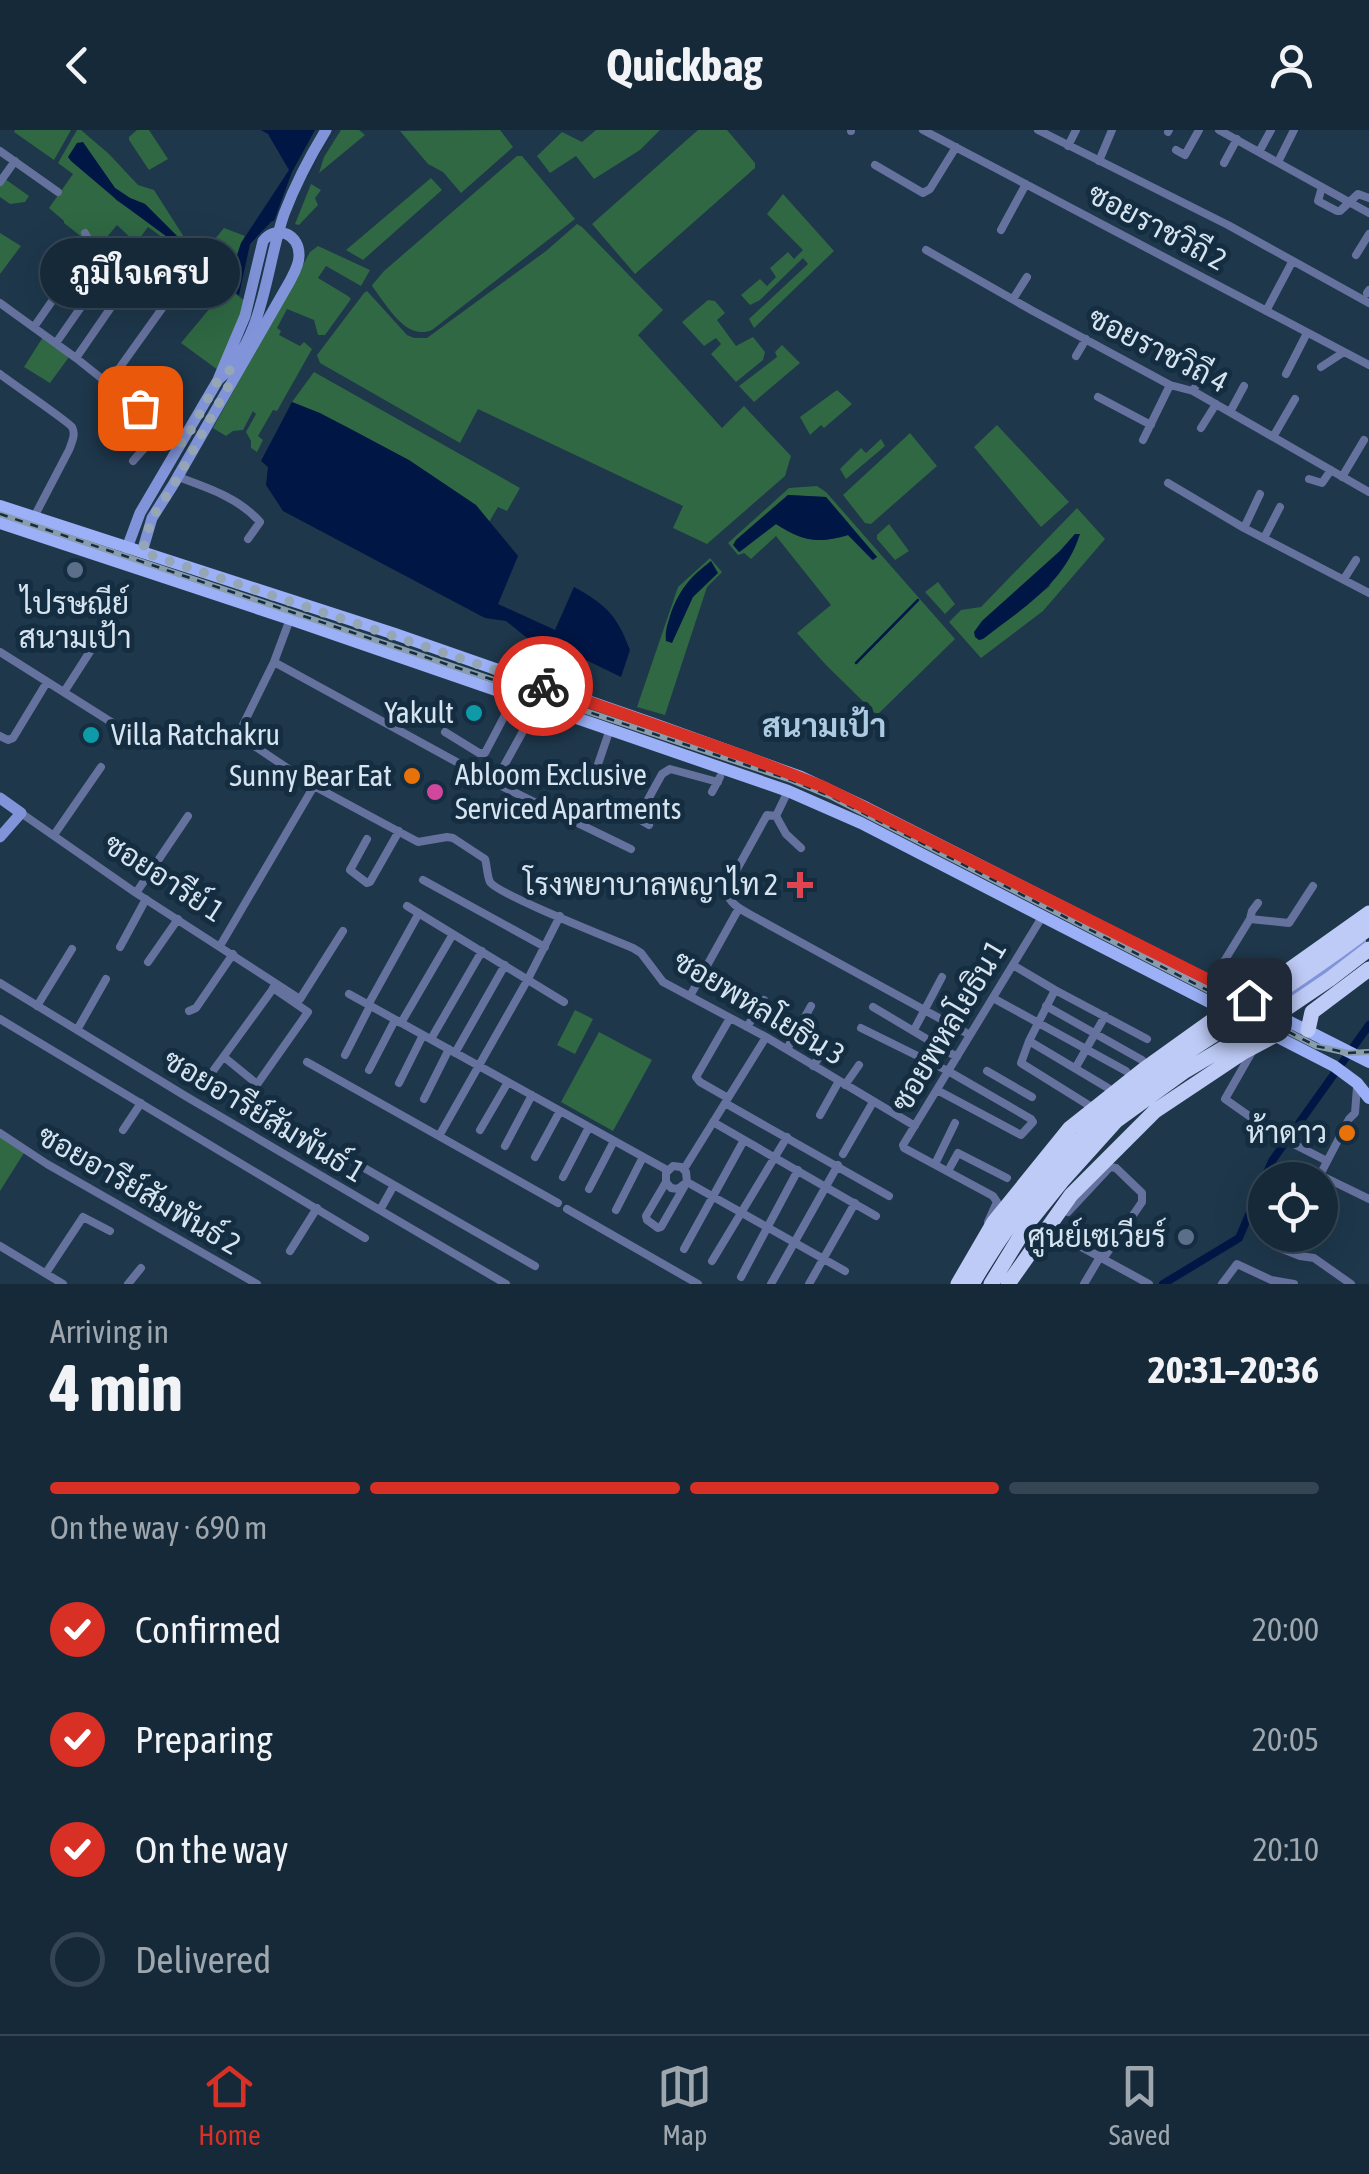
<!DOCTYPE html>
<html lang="en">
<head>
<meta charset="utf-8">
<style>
  :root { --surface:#162938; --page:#233543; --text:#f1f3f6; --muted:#9ea6ae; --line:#354553; --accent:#d93025 }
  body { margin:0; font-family:"Asap Condensed",Sarabun,sans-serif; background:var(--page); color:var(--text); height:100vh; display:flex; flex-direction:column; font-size:38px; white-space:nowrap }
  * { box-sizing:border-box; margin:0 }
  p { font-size:32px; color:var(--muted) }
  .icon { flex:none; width:55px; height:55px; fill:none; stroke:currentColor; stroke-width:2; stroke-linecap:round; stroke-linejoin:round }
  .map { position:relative; height:1154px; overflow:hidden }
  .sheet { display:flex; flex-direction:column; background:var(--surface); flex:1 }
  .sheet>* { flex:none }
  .buttons { position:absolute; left:1248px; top:1032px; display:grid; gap:20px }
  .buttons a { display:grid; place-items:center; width:90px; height:90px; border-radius:50%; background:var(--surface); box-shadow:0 10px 40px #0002,0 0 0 2px var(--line); font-size:50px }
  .pin { position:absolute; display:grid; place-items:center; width:85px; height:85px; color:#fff; margin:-42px; border-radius:20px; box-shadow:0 5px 15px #0006 }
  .courier { position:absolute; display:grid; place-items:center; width:100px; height:100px; margin:-50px; border:8px solid #d93025; border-radius:50%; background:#fff; color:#222; box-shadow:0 2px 12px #0007 }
  .bubble { position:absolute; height:70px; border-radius:35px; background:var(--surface); box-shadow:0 10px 40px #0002,0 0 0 2px var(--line); font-size:32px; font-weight:700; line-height:70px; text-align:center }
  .summary em { font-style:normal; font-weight:700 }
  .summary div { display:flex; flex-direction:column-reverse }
  .summary { display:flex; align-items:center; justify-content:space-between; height:170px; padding:0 50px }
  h1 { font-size:65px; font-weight:700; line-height:75px }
  .bar { display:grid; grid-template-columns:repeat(4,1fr); gap:15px 10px; align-content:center; height:120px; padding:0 50px }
  .bar i { height:12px; border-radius:8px; background:var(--line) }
  .bar .active { background:var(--accent) }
  .bar p { grid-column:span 4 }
  ol { padding:0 50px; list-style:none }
  li { display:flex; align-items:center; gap:30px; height:110px }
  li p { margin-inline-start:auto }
  li .icon { padding:10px; border-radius:50%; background:var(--accent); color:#fff; stroke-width:4 }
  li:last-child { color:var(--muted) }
  li i { width:55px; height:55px; border:5px solid var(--line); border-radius:50% }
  header { display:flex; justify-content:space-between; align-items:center; height:130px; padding:0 50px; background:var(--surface); font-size:45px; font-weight:700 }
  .menu { display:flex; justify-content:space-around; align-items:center; height:140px; border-top:2px solid var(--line); background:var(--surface); font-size:28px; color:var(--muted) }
  .menu a { display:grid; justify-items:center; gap:5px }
  .menu .active { color:var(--accent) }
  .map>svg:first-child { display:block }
  .green { fill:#2f6843; fill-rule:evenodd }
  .water { fill:#001645 }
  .pier { fill:#1e374b }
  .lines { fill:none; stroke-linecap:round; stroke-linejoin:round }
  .stream { stroke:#001645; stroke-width:2.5 }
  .canal { stroke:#001645; stroke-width:8 }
  .street { stroke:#66729e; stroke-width:8 }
  .secondary { stroke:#8194d9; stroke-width:11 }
  .primary { stroke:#9cb0f7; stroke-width:12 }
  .highway { stroke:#becbf6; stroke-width:15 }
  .rail-casing { stroke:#8a9dac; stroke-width:6 }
  .rail { stroke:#142d40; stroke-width:2.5; stroke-dasharray:8; stroke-linecap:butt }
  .done { stroke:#95a7b6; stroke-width:10; stroke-dasharray:0 18 }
  .route { stroke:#d93025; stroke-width:12 }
  .service-dot { fill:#5c6f8a; stroke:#142d40; stroke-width:4 }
  .culture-dot { fill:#0f9aa8; stroke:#142d40; stroke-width:4 }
  .food-dot { fill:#e8710a; stroke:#142d40; stroke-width:4 }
  .hotel-dot { fill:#d1479c; stroke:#142d40; stroke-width:4 }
  .health-dot { fill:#e0444e; stroke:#142d40; stroke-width:4 }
  .labels { text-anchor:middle; stroke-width:10; stroke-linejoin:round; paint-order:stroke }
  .street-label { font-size:30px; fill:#d5e4f0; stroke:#142d40 }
  .poi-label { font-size:30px; fill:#d5e4f0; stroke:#142d40; text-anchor:end }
  .neighbourhood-label { font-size:32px; font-weight:bold; fill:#adcae3; stroke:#142d40 }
</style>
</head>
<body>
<header><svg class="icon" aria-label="back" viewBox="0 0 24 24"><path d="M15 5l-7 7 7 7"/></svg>Quickbag<svg class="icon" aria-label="person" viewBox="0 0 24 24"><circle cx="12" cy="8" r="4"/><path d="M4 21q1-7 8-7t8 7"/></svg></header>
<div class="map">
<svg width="1369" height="1154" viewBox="0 0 1369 1154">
  <rect width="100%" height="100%" fill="#1e374b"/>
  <path class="green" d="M 15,0 L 71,0 L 54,30 L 14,2 Z
    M 77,0 L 81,0 L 109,24 L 138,55 L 154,60 L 191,118 L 205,121 L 224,98 L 245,106 L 241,114 L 228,158 L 245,171 L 242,184 L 218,240 L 181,213 L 220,166 L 207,156 L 214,143 L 195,131 L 188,142 L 171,130 L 177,118 L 148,97 L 136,113 L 117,95 L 97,119 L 64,93 L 64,91 L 49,78 L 73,44 L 58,33 ZM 83,13 L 115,58 L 130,68 L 145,74 L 182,111 L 186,119 L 197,126 L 183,120 L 149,92 L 116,70 Z
    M 137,0 L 149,0 L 168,29 L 149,40 L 129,10 L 129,7 Z
    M 341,0 L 359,0 L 365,5 L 319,43 L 324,27 Z
    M 500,0 L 513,17 L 461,63 L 443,42 L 428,34 L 400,1 Z
    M 596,0 L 660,0 L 640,20 L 594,49 L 576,26 L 550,43 L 537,26 L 562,2 L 582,12 Z
    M 698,0 L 727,0 L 755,33 L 755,38 L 635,144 L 592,94 Z
    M 517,26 L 522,26 L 575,89 L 432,200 C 405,211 387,175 372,156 L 373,154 L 384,141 Z
    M 431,48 L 442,60 L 363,130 L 346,120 Z
    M 5,49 L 29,66 L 25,72 L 10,74 L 0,67 L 0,55 Z
    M 311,54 L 321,60 L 315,68 L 318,75 L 299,95 L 295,94 Z
    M 783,64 L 834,121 L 754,198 L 749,189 L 808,134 L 803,128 L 760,170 L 750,175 L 741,165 L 760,149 L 767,156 L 776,147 L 770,138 L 788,122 L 794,129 L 803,120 L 767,84 Z
    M 577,94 L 582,97 L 663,180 L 638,205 L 722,298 L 744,276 L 791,326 L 785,346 L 707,414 L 673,398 L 683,376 L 478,279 L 460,313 L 320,233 L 317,225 L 364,163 L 367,161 L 407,205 L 414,208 L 427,208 L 546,121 Z
    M 0,103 L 21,116 L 0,144 Z
    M 318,116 L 370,140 L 361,156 L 326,136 L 318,148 L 348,166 L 351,169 L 325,205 L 318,205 L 314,190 L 287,179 L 277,198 L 281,201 L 279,205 L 300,216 L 304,212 L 312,219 L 277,281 L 273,280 L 258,306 L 263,310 L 257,322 L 251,318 L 251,311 L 246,302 L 256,284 L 253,281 L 243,300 L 233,301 L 226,306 L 213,298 L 310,122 Z
    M 84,128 L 108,145 L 101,157 L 117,167 L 112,174 L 73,146 Z
    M 708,170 L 715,171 L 725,183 L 717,190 L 736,216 L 753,207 L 765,222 L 763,230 L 736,252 L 711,224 L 721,214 L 716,208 L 704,216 L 682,192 Z
    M 43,207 L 69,227 L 50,253 L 24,237 Z
    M 782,215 L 800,233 L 754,272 L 739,256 L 777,227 L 775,222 Z
    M 314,242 L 520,358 L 507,381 L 498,377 L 489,392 C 473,372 454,361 433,347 C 389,318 341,292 292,272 Z
    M 837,260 L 852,274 L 824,298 L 821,295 L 810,305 L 800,287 Z
    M 997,295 L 1069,372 L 1041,397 L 974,317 Z
    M 910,303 L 937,336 L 871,394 L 865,393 L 843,365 Z
    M 881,309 L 885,316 L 846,349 L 840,339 L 861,318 L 866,323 Z
    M 817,356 L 826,362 L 955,509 L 877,585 L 827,536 L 797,503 L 831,475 L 776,406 L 751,429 L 744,423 L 738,425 L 728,413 L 789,358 ZM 788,365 L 826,367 L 877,427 L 872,430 L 848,405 C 818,414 802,411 776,394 L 740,422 L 736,410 Z
    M 1077,378 L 1105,409 L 1043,481 L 981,528 L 949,492 L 961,480 L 981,477 ZM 1075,404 L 1049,457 L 979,510 L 982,491 L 1060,421 Z
    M 889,394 L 909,421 L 895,430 L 877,409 L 877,405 Z
    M 710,428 L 722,442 L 707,457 L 665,585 L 637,577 L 678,457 Z
    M 938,452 L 955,474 L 945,484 L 925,462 Z
    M 575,880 L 593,889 L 575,924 L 557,915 Z
    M 599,902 L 652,930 L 613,1001 L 561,972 Z
    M 0,1007 L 24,1023 L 0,1061 Z"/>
  <path class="water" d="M 261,0 L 335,0 L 317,27 L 290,92 L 272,91 L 250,114 L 239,165 L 228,158 L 228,152 L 241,113 L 289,40 L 268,4 Z
    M 83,12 L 115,58 L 130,68 L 145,74 L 182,111 L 186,119 L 197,126 L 197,129 L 117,70 L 71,31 L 68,27 L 77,13 Z
    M 292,272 L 320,283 L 409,330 L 476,375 L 518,426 L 498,474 L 555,500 L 574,457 C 607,475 617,486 630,520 L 621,547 L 557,516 L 543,521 L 506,491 L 485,488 L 283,381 L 266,355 L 268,337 L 261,331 Z
    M 788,365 L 826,367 L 877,427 L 873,430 L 848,405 C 817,414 802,411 776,394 L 739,422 L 733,415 L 736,410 Z
    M 1075,404 L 1080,404 C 1064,454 1023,478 983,509 L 979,510 L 975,507 L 974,502 L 982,491 L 1060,421 Z
    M 711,431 L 718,443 L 693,467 L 672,513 L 666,511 C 665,502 667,496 670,486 C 679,460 689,448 711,431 Z"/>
  <path class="pier" d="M 315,0 L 335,0 L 317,27 L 289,97 L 279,95 L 271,99 L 292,42 Z"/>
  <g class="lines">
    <path class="stream" d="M 856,533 L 918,470"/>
    <path class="canal" d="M 1163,1154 L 1239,1108 L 1272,1031 L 1369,895"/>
    <path class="street" d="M 923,0 L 1369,235
      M 1038,0 L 1228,95 L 1369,173
      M 1219,0 L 1369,83
      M 851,1 L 851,0
      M 1168,2 L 1169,0
      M 1068,16 L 1076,0
      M 1176,20 L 1185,25 L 1199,0
      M 0,21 L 58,62
      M 1259,22 L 1271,0
      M 1099,31 L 1112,0
      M 1278,32 L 1294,0
      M 1224,33 L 1237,9
      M 875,35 L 923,63 L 930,59 L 956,17
      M 0,52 L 15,31
      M 1322,57 L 1318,71 L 1337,81 L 1340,81 L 1358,64 L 1369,68
      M 1001,100 L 1026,54
      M 926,120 L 1033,181 L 1170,255 L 1193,261 L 1369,362
      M 1356,125 L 1369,104
      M 1367,163 L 1369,160
      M 1013,169 L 1027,147
      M 0,173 L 76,228 L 182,313
      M 1266,181 L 1292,132
      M 34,197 L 86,122 L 89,111 L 85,103
      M 56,213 L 88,167
      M 1076,226 L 1086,209
      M 76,228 L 134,144 L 112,127
      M 1321,237 L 1344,222
      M 0,244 C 10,252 69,292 72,297 C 76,304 72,312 69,320 L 34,387
      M 1286,244 L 1307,203
      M 108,254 L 186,145
      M 1193,261 L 1206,238
      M 1098,267 L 1151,295
      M 1230,282 L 1244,256
      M 120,297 L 145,317
      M 1201,298 L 1216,274
      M 1273,307 L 1295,269
      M 1143,310 L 1170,255
      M 133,331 L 162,298
      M 178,347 C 208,358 239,368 260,392 L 248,409
      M 1342,347 L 1364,310
      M 1309,349 L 1322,353 L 1331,340
      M 1168,353 L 1244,398 L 1369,463
      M 1244,398 L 1260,364
      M 1264,408 L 1280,377
      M 1344,449 L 1356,430
      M 290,489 L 274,532 L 238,605 L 314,656 L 418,712 L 447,707 L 453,708 L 485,729 C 487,735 487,746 490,752 C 497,764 612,809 633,818 L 641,823 L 663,852 L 766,907 L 915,996
      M 0,522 L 119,597
      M 274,532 L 495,653 L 631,719
      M 64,562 L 91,520
      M 445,602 L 479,623 L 485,623 L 515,566
      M 0,606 L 8,610 L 13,608 L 47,552
      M 500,643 L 538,574
      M 593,649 L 610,599
      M 788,661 L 776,686 L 786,704 L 801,718
      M 712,662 L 720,647
      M 21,683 L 136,763 L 300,869 L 343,801
      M 776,686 L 767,685 L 726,759 C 728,776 747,782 760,790 L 970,905
      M 649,695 L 639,689 L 640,684 L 662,644 L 670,639 L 718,652
      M 54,705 L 101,637
      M 367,709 L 350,740 L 367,753 L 370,752 L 399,701
      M 423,750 L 545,817
      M 136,763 L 188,686
      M 407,776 L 564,872
      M 1250,789 L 1252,781 L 1258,773
      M 220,816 L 314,656
      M 120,817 L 146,769
      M 148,832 L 178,789
      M 1013,835 L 1055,860 L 1147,909
      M 1212,851 L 1250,789 L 1289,793 L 1313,756
      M 0,853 L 187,967 L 506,1154
      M 1055,860 L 1029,911 L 1021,933 L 1090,976
      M 349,864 L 667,1040
      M 690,866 L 739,778
      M 993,868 L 1126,941
      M 368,875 L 419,783
      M 37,876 L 72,819
      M 1046,876 L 1142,930
      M 873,877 L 957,927
      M 189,881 L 196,878 L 233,824
      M 0,889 L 365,1108
      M 401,893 L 453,804
      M 747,897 L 764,870
      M 861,898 L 948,941 L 1031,989 L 1033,992 L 1021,1005 L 937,960
      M 77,900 L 106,849
      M 914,900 L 942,847
      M 431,909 L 482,821
      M 1029,911 L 1108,958
      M 787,919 L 811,876
      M 1253,920 L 1225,969 L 1276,1005 L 1327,1031
      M 455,923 L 505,835
      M 345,925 L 370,876
      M 224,927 L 257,954
      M 307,932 L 558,1073
      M 813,936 L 827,916
      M 1076,937 L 1105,886
      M 369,940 L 395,890
      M 213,941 L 275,856
      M 987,941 L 1032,967
      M 399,953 L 423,905
      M 845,955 L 859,935
      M 1357,957 L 1355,983 L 1349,989 L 1320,1045 L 1369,1069
      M 251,963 L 308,882 L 273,858
      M 728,968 L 700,952 L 696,947 L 730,888
      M 424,969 L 449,919
      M 725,973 L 889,1066
      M 820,985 L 839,951
      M 713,992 L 876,1086
      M 123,1000 L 141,973
      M 480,1000 L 508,952
      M 0,1003 L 47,1034 L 257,1154
      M 439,1006 L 528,849 L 560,786
      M 312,1008 L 535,1136
      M 505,1016 L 532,965
      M 843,1024 L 873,972
      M 535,1027 L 560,981
      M 935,1034 L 955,993
      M 684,1039 L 766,907
      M 948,1041 L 958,1023 L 1007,1048
      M 563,1047 L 589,997
      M 666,1052 L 646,1086 L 647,1090 L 658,1098 L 661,1097 L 684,1057
      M 687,1052 L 678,1059 L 671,1058 L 666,1052 L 666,1043 L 673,1036 L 681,1037 L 686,1042 L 687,1052 L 845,1141
      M 589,1059 L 614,1011
      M 567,1079 L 698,1154
      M 380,1080 L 394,1055
      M 616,1080 L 643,1027
      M 1068,1082 L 1110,1037 L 1116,1038 L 1142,1063 L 1142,1072 L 1103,1129
      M 988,1092 L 997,1072 L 993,1066 L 904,1018 L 903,1015 L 1042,787
      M 1052,1101 L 1149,1154
      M 0,1116 L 63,1154
      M 1275,1116 L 1300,1126 L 1314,1128 L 1351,1154
      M 684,1119 L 744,1010
      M 290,1121 L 317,1078
      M 1096,1125 L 1105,1111
      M 712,1131 L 787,1007
      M 46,1143 L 83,1087 L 110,1101
      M 741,1147 L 798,1040
      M 128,1154 L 141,1138
      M 771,1154 L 838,1035
      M 809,1154 L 855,1073
      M 1084,1154 L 1100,1127
      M 1222,1154 L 1237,1134 L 1271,1150 L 1294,1154"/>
    <path class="secondary" d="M 127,418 L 140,383 L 218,250 C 265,209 265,139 284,84 C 295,55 310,26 326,0
      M 142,422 L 152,388 L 173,355 L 290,151 C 294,143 299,135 299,126 C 300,104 276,94 263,111 L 245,186 L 218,250
      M 0,668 L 21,683 L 0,707
      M 1267,880 L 1361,813"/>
    <path class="primary" d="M 0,376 L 395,504 L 651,593 L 801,647 L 867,678 L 1369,932
      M 0,393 L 290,489 L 788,661 L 861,693 L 1334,936 L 1357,953 L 1369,968"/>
    <path class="highway" d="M 1231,861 L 1248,862 L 1268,855 L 1369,783
      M 1308,900 L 1312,882 L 1369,839
      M 958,1154 L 994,1092 L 1070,998 L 1143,940 L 1213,890
      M 972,1154 C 1010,1089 1055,1030 1110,980 C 1145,949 1185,924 1223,899 C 1273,866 1322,834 1369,798
      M 991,1154 L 1029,1092 L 1062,1051 L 1116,991 L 1185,941 L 1259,897 L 1330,849 L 1369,819
      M 1008,1154 L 1071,1065 L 1155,981 L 1242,923 L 1274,906"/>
    <defs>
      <path id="rail" d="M 0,384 L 791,650 L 832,667 L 1316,916 L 1348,923 L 1369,922"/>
    </defs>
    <use href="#rail" class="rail-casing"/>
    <use href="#rail" class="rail"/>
  </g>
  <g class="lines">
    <path class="done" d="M 140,278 L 183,314 L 218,250 L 230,240 L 228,257 L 173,356 L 152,388 L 142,422 L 543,556"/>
    <path class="route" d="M 543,556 L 752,629 L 824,657 L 1249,870"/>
  </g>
  <g class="service-dot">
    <circle cx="75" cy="440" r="10"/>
    <circle cx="1186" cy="1107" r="10"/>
  </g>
  <g class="culture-dot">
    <circle cx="474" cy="583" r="10"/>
    <circle cx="91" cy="605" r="10"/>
  </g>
  <g class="food-dot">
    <circle cx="412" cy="646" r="10"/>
    <circle cx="1347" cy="1003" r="10"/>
  </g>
  <circle class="hotel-dot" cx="435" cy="662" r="10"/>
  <path class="health-dot" d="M795 740h10v10h10v10h-10v10h-10v-10h-10v-10h10z"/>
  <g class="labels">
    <g class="street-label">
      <text transform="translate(1157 97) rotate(28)" y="10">ซอยราชวิถี 2</text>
      <text transform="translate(1158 220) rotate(27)" y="10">ซอยราชวิถี 4</text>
      <text transform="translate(164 748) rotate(33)" y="10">ซอยอารีย์ 1</text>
      <text transform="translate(759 878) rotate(31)" y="10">ซอยพหลโยธิน 3</text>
      <text transform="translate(949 896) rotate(-59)" y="10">ซอยพหลโยธิน 1</text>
      <text transform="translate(264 986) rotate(31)" y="10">ซอยอารีย์สัมพันธ์ 1</text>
      <text transform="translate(139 1060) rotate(30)" y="10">ซอยอารีย์สัมพันธ์ 2</text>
    </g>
    <g class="poi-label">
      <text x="75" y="484" text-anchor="middle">ไปรษณีย์<tspan x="75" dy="34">สนามเป้า</tspan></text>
      <text x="454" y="593">Yakult</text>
      <text x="111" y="615" text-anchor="start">Villa Ratchakru</text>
      <text x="455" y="655" text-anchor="start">Abloom Exclusive<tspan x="455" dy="34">Serviced Apartments</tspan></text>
      <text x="392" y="656">Sunny Bear Eat</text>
      <text x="778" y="765">โรงพยาบาลพญาไท 2</text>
      <text x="1327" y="1013">ห้าดาว</text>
      <text x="1166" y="1117">ศูนย์เซเวียร์</text>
    </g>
    <g class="neighbourhood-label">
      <text x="824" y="607">สนามเป้า</text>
    </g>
  </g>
</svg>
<div class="buttons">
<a><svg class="icon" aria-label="locate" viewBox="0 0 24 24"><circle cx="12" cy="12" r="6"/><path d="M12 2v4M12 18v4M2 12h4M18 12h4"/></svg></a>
</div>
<div class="pin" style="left:140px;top:278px;background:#ea580c"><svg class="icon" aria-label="bag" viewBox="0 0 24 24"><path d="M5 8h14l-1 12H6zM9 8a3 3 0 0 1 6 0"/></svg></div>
<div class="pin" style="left:1249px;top:870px;background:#1f2937"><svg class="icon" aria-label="home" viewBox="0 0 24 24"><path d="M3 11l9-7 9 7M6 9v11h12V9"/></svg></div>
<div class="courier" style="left:543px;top:556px"><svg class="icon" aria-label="bike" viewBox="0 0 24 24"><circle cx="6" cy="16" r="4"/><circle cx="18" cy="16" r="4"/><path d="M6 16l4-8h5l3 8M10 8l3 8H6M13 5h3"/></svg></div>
<div class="bubble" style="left:40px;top:108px;width:200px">ภูมิใจเครป</div>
</div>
<section class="sheet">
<div class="summary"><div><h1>4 min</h1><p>Arriving in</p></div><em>20:31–20:36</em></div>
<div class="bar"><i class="active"></i><i class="active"></i><i class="active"></i><i></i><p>On the way · 690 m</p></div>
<ol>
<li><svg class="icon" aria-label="check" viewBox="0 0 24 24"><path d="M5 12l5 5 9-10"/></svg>Confirmed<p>20:00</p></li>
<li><svg class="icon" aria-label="check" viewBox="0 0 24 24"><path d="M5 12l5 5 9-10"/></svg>Preparing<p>20:05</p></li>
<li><svg class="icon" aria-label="check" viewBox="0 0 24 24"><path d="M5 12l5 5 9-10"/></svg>On the way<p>20:10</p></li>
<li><i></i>Delivered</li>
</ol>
</section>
<nav class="menu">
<a class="active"><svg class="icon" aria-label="home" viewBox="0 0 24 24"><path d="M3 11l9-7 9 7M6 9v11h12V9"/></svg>Home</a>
<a><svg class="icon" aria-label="map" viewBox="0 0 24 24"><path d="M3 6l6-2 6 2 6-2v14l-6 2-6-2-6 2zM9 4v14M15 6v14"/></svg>Map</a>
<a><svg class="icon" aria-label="saved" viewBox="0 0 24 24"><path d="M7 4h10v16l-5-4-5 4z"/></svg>Saved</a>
</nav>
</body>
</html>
